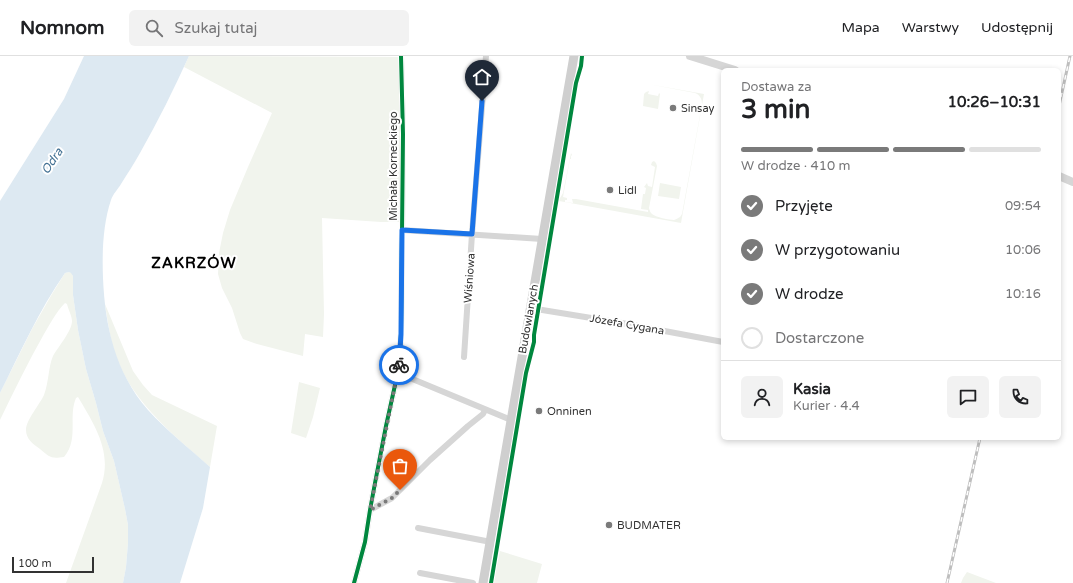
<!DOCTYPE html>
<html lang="pl">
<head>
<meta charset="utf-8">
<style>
  :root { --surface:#fff; --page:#f2f2f2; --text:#202124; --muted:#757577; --line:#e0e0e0; --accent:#7a7a7a }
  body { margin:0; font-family:"Varela Round",sans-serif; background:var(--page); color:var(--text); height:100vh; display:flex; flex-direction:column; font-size:15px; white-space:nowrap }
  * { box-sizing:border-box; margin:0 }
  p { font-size:13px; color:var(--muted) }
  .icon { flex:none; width:22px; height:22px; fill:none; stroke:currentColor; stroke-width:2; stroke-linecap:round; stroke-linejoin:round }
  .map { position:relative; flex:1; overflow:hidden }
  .drawer { position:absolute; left:721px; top:12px; width:340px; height:372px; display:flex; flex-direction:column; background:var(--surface); border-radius:6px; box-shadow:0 2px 6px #0003 }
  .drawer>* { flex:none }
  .scale { position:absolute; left:12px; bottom:10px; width:82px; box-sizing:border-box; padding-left:4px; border:2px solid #323232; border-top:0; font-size:11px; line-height:14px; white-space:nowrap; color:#323232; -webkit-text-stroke:3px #fff; paint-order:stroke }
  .pin { position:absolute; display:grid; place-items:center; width:34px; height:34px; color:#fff; margin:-41px -17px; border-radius:50% 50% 50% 0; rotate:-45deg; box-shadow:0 0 4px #0007 }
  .pin .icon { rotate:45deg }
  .courier { position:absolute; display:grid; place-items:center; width:40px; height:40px; margin:-20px; border:3px solid #1a73e8; border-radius:50%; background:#fff; color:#222; box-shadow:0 1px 5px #0007 }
  .headline em { font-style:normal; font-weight:800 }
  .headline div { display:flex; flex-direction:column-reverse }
  .headline { display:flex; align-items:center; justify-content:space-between; height:68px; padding:0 20px }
  h1 { font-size:26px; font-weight:800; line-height:30px }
  .bar { display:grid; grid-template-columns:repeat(4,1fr); gap:6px 4px; align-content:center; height:48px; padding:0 20px }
  .bar i { height:5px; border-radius:3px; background:var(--line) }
  .bar .on { background:var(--accent) }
  .bar p { grid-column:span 4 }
  .line { display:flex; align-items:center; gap:10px; padding:0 20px; border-top:1px solid var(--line) }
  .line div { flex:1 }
  .round { display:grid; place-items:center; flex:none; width:42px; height:42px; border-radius:6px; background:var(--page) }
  ol { padding:0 20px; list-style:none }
  li { display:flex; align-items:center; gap:12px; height:44px }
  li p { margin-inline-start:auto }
  li .icon { padding:4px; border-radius:50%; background:var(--accent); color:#fff; stroke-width:4 }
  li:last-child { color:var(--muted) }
  li i { width:22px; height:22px; border:2px solid var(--line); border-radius:50% }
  header { display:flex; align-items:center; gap:24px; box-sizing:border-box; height:56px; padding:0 20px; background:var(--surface); border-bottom:1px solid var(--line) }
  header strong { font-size:19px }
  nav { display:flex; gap:22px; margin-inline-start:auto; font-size:14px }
  .search { width:280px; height:36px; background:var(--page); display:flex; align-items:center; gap:10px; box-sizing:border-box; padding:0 14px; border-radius:6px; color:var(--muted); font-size:15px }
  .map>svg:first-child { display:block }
  .green { fill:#f1f4ed }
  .water { fill:#dde9f2 }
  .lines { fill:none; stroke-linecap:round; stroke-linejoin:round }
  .minor { stroke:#d6d6d6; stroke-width:6 }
  .tertiary { stroke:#d6d6d6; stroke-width:8 }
  .secondary { stroke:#cfcfcf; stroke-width:9 }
  .rail-casing { stroke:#bebebe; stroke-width:3 }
  .rail { stroke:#fff; stroke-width:1.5; stroke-dasharray:4.5; stroke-linecap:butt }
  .cycleway-casing { stroke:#fff; stroke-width:6 }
  .cycleway { stroke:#00873e; stroke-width:4 }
  .done { stroke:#7a7a7a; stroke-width:4; stroke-dasharray:0 7.2 }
  .route { stroke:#1a73e8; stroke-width:5 }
  .poi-dot { fill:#7a7a7a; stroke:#fff; stroke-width:1.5 }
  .labels { text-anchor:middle; stroke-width:4; stroke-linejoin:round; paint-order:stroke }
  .poi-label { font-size:11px; fill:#323232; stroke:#fff; text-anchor:start }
  .street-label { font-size:11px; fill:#323232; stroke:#fff }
  .water-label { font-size:12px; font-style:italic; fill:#427093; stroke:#fff }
  .district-label { font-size:15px; font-weight:bold; letter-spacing:1px; fill:#000; stroke:#fff }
</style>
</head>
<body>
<header>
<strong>Nomnom</strong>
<div class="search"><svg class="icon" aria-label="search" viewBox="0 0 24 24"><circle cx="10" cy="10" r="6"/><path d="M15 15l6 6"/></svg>Szukaj tutaj</div>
<nav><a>Mapa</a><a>Warstwy</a><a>Udostępnij</a></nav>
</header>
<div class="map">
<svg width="1073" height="527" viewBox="0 0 1073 527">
  <rect width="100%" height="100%" fill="#fff"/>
  <path class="green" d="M 189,0 L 401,1 L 402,166 L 381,166 L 322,162 L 324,258 L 323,281 L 305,278 L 303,300 L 257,288 L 243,283 L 240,277 L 232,252 L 222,232 L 218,218 L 219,197 L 223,177 L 230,154 L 248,111 L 272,57 L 184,11 Z
    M 648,28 L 704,38 L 681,167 L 559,145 L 560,142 L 563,137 L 571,97 L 572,99 L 571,100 L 571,103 L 570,103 L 563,141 L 567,142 L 567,144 L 565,144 L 565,146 L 573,147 L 572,143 L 576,143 L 648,156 L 648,154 L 641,153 L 643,138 L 645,138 L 646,132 L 644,131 L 647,127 L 648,130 L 652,131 L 655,111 L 651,109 L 652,106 L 654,105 L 656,107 L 657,110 L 649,152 C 650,155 650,156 652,158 C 655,161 670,164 674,164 C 677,163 678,162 680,161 L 682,158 L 702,48 C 702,43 700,39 695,37 Z
    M 649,35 L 648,38 L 658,40 L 659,37 L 660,38 L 658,53 L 643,50 L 644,38 L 646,36 Z
    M 660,127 L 681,131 L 679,143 L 658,140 Z
    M 69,216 L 72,217 L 73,220 L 73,239 L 78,274 L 86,313 L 96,347 L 103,375 L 114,405 L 125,453 L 128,469 L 128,487 L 126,511 L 123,527 L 66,527 L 102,427 C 112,395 94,368 78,341 L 76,342 C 68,361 79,384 64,401 C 50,403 50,401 40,393 C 33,388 26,383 26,374 C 26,364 40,348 44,339 C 49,326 48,312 53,300 C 58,291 72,275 72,265 C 72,260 68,253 67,248 L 65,247 C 56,256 50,268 44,278 C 28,306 14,335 0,364 L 0,337 L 32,273 L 52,238 L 65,217 Z
    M 105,248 L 133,315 L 143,329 L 152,339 L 217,370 L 210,411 C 170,376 126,341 112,288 C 109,275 107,261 105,248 Z
    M 299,326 L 320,332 L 313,361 L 306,382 L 291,377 Z
    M 500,495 L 542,508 L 537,527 L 493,527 Z
    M 967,516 L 996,527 L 961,527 L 963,522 Z"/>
  <path class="water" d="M 84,0 L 189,0 C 174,33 158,65 140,97 C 134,108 127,118 121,128 C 118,133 113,138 111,144 C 103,168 102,196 103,222 C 105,270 115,316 148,354 C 167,375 189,392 210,411 L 203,452 L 180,527 L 123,527 L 126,511 L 128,487 L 128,469 L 125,453 L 114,405 L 103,375 L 96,347 L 86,313 L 78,274 L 73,239 L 73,220 L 71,217 L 69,216 L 65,217 C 39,254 20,297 0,337 L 0,145 L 64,43 Z"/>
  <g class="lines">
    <path class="minor" d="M 402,174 L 542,183
      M 530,252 L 622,267 L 723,286
      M 464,301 L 472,178 L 486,0
      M 398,317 L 511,364
      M 370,454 L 392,442 L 430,404 L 468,370 L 483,358 L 485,354
      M 418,472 L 491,486
      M 420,517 L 473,527
      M 354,527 L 365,486 L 370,454 L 375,427 L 386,370 L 399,311 L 401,278 L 403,78 L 401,0"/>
    <path class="tertiary" d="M 690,0 L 735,14
      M 1059,120 L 1073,126"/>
    <path class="secondary" d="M 483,527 L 574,0"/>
    <defs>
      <path id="rail" d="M 1059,50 L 1070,0
        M 947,527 L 980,382"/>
    </defs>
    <use href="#rail" class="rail-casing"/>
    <use href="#rail" class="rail"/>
    <defs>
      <path id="cycleway" d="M 354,527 L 365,486 L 370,454 L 375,427 L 386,370 L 399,311 L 401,278 L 403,78 L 401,0
        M 491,527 L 526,317 L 534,286 L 534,279 L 576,27 L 581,10 L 582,0"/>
    </defs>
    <use href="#cycleway" class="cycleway-casing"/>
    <use href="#cycleway" class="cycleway"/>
  </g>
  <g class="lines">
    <path class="done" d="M 399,309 L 370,454 L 392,442 L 400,434"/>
    <path class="route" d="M 399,309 L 401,278 L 402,174 L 472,178 L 482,45"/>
  </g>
  <g class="poi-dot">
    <circle cx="673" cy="52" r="4"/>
    <circle cx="610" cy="134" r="4"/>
    <circle cx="539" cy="355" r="4"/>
    <circle cx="609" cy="469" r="4"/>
  </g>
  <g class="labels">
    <g class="poi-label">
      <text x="681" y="56">Sinsay</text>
      <text x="618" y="138">Lidl</text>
      <text x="547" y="359">Onninen</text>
      <text x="617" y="473">BUDMATER</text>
    </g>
    <g class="street-label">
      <text transform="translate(393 110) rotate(-90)" y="4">Michała Korneckiego</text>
      <text transform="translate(469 222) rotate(-86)" y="4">Wiśniowa</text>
      <text transform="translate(528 263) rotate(-80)" y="4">Budowlanych</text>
      <text transform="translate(627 268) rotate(10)" y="4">Józefa Cygana</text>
    </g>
    <g class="water-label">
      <text transform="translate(52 105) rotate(-57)" y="4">Odra</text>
    </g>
    <g class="district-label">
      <text x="194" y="212">ZAKRZÓW</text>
    </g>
  </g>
</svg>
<div class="scale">100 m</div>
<div class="pin" style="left:400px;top:434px;background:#ea580c"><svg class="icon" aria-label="bag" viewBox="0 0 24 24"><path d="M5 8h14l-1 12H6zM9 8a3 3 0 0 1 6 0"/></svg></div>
<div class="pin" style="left:482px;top:45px;background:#1f2937"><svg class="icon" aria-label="home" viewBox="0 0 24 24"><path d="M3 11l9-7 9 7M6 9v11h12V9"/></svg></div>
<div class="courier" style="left:399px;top:309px"><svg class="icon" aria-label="bike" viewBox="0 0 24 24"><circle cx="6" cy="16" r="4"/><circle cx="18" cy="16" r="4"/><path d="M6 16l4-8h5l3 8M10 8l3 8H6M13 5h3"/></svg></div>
<section class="drawer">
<div class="headline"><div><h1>3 min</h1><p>Dostawa za</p></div><em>10:26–10:31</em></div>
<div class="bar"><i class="on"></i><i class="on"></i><i class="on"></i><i></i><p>W drodze · 410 m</p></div>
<ol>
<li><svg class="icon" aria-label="check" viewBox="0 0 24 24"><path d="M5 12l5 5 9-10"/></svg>Przyjęte<p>09:54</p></li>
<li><svg class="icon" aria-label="check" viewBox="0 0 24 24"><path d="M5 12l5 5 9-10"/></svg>W przygotowaniu<p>10:06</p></li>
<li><svg class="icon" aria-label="check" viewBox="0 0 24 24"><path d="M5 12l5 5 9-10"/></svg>W drodze<p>10:16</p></li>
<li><i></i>Dostarczone</li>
</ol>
<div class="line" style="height:72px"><a class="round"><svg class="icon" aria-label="person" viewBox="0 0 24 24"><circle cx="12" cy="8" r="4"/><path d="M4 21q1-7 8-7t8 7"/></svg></a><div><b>Kasia</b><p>Kurier · 4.4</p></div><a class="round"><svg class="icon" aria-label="chat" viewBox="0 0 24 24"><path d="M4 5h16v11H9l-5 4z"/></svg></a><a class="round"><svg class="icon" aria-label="phone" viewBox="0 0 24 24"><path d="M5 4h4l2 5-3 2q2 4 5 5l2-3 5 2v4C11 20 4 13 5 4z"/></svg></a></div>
</section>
</div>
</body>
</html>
